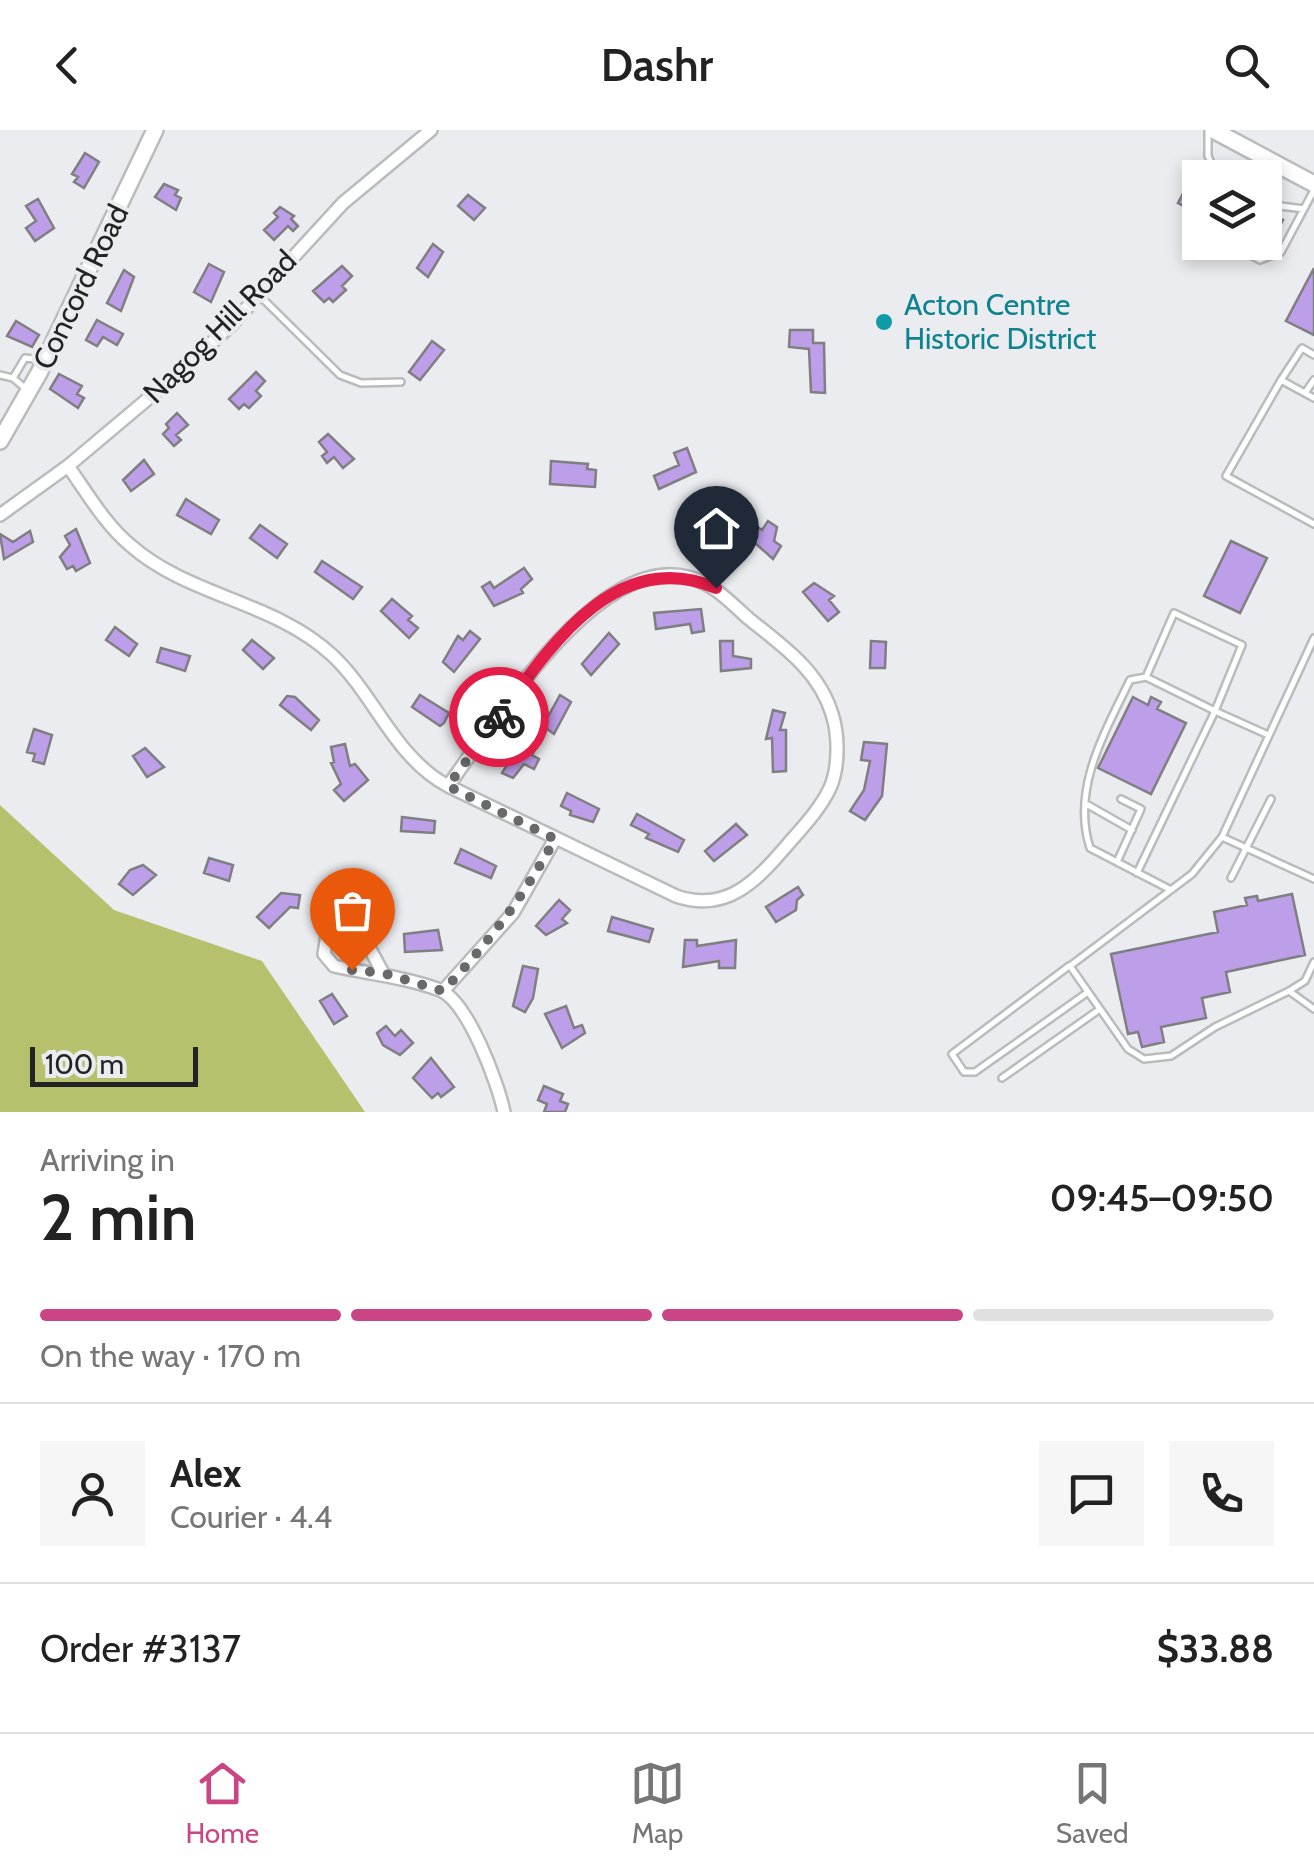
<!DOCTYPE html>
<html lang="en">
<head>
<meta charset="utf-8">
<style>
  :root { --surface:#fff; --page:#f6f6f6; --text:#222; --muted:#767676; --line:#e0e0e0; --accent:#cb4483 }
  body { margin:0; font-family:Cabin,sans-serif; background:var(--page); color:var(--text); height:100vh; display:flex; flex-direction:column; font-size:38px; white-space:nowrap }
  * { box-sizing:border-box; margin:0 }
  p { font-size:32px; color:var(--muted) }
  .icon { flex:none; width:55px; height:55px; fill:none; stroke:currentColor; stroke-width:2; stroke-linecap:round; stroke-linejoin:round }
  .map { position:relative; height:982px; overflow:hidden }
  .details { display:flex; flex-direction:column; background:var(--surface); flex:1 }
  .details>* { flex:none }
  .tools { position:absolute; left:1182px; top:30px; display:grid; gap:20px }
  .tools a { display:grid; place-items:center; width:100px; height:100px; border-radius:0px; background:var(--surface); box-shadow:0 5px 15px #0003; font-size:50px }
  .scale { position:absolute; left:30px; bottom:25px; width:168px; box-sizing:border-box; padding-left:10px; border:5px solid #232324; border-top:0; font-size:28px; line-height:35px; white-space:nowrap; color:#232324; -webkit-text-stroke:8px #ebecef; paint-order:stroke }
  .pin { position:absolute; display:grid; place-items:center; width:85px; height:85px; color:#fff; margin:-102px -42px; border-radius:50% 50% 50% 0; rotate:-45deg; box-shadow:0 0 10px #0007 }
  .pin .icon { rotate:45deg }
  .courier { position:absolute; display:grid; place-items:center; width:100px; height:100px; margin:-50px; border:8px solid #e11d48; border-radius:50%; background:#fff; color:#222; box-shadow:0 2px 12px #0007 }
  .head em { font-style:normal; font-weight:600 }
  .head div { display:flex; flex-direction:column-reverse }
  .head { display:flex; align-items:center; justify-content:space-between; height:170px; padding:0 40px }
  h1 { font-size:65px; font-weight:600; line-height:75px }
  .bar { display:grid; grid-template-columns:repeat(4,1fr); gap:15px 10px; align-content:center; height:120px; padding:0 40px }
  .bar i { height:12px; border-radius:8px; background:var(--line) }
  .bar .current { background:var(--accent) }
  .bar p { grid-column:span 4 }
  .line { display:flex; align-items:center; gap:25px; padding:0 40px; border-top:2px solid var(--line) }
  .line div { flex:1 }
  .round { display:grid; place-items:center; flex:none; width:105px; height:105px; border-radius:0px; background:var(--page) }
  header { display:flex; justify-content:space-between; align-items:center; height:130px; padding:0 40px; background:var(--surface); font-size:45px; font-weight:600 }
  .tabs { display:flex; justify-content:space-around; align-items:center; height:140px; border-top:2px solid var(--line); background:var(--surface); font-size:28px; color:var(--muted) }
  .tabs a { display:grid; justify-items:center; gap:5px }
  .tabs .current { color:var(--accent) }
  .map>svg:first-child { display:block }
  .forest { fill:#b7c16d }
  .building { fill:#bd9ee8; stroke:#7f7e81; stroke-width:2.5 }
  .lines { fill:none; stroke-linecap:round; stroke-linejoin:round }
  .lane-casing { stroke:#b9bbbd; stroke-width:10 }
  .street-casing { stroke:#b9bbbd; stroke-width:16 }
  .secondary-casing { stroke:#b9bbbd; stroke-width:20 }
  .lane { stroke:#fff; stroke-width:5 }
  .street { stroke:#fff; stroke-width:11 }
  .secondary { stroke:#fff; stroke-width:15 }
  .done { stroke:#69696b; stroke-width:10; stroke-dasharray:0 18 }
  .route { stroke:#e11d48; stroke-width:12 }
  .culture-dot { fill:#0f9aa8; stroke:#ebecef; stroke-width:4 }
  .labels { text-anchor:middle; stroke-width:8; stroke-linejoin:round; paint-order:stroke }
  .street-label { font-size:30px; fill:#232324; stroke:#ebecef }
  .culture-label { font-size:30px; fill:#0d838f; stroke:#ebecef; text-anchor:start }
</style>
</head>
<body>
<header><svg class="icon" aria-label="back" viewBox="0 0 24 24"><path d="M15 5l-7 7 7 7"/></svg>Dashr<svg class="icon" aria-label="search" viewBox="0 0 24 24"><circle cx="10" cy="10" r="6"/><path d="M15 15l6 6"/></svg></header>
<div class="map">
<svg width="1314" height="982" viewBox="0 0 1314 982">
  <rect width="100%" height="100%" fill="#ebecef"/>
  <path class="forest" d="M 0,675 L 114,780 L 262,831 L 365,982 L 0,982 Z"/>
  <path class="building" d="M 85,23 L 99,32 L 84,58 L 74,52 L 78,47 L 72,44 Z
    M 164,54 L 178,60 L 175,65 L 181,68 L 176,80 L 155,67 Z
    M 1187,56 L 1200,63 L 1200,85 L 1178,73 Z
    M 468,65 L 485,78 L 474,90 L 458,76 Z
    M 38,69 L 54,98 L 35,111 L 26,98 L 36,91 L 26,76 Z
    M 280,77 L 294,86 L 291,89 L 298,96 L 293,101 L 288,96 L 274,110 L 264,100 L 278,87 L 274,83 Z
    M 1265,80 L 1283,90 L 1265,121 Z
    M 433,114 L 443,122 L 428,147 L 417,138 Z
    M 209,134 L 224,142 L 211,172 L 194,162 Z
    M 342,136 L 352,146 L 342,156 L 346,160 L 333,172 L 329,168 L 324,172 L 313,161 Z
    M 1314,138 L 1314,205 L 1286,191 Z
    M 124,140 L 134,147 L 121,181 L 107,173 Z
    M 97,190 L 123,204 L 117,215 L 103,207 L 97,216 L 86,210 Z
    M 16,191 L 39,205 L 32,217 L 7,206 Z
    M 790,200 L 813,200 L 813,213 L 824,213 L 825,263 L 811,262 L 809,219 L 789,217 Z
    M 432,211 L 444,220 L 420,250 L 409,242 Z
    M 256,242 L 265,251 L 256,261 L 261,266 L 249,278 L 244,274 L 239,279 L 229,269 Z
    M 59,244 L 82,256 L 77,264 L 84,268 L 78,278 L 50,259 Z
    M 177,283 L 188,295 L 176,305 L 181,310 L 174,316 L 163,304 L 169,298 L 166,294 Z
    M 328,304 L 354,329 L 343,338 L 334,327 L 327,333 L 322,326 L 327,322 L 319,312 Z
    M 687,318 L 696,342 L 659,359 L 654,346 L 679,335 L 674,323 Z
    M 144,330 L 154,344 L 131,361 L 123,350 Z
    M 551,331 L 588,334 L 587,339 L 596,340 L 595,357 L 550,354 Z
    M 186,369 L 219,390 L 211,404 L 177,385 Z
    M 768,391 L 777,397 L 774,411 L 781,416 L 773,429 L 745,404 L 752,393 L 762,400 Z
    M 260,395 L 287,414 L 277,428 L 250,408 Z
    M 76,399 L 90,433 L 76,441 L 73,436 L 67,439 L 60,427 L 70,415 L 65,406 Z
    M 30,401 L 33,412 L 4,429 L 0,404 L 13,412 Z
    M 1231,411 L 1267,428 L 1240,483 L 1204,466 Z
    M 322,431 L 362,457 L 353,469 L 315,442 Z
    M 524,438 L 532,449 L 521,459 L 523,463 L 494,476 L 482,457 L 490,452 L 494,458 Z
    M 814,453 L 834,466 L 829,470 L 839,482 L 828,491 L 803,462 Z
    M 392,469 L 412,486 L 408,490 L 418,498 L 409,508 L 381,481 Z
    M 701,479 L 704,501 L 692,503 L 690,494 L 656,499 L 654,483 Z
    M 115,497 L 137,514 L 129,526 L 106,510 Z
    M 470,501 L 480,509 L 454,542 L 443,532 L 458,506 L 463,510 Z
    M 609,503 L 619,514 L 591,545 L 582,534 Z
    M 252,510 L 274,528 L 263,539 L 243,520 Z
    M 720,511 L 733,511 L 733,526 L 751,529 L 751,538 L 721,541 Z
    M 871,511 L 886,512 L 885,538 L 870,538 Z
    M 161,518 L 190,526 L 185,541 L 157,532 Z
    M 420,565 L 449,583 L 444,593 L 440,596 L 412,577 Z
    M 560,565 L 571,572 L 554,604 L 543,596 Z
    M 287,566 L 295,567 L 319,590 L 311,600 L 280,575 Z
    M 1133,567 L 1148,575 L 1151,567 L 1161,572 L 1157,579 L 1186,593 L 1151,664 L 1098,638 Z
    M 773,580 L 785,583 L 780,600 L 786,600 L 786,641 L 773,642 L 772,608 L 766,609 Z
    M 34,599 L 52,605 L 44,634 L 33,631 L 35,624 L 27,622 Z
    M 522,611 L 536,618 L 532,625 L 539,629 L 534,639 L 524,634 L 513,648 L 502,643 Z
    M 864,612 L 887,614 L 882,666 L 865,690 L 850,681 L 864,660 L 870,631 L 861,630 Z
    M 345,614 L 350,636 L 355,634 L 368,650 L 344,671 L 334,660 L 341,654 L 331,633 L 334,632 L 331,617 Z
    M 145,618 L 164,637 L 147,647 L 133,626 Z
    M 567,663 L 599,679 L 593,692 L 570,685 L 571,681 L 561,676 Z
    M 637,684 L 684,710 L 678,722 L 646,708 L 649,704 L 631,695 Z
    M 402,687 L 435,691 L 434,703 L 401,701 Z
    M 736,694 L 747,705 L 714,731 L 705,721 Z
    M 461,719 L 496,736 L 491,748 L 455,733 Z
    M 209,728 L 233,735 L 229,751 L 204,743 Z
    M 143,735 L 156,745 L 133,765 L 119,754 L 130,740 Z
    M 798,757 L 803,765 L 797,770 L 796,780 L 776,792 L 766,777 Z
    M 281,763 L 300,765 L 298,778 L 290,777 L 269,798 L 257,787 Z
    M 1292,764 L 1305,825 L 1226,842 L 1230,862 L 1202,868 L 1206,888 L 1161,897 L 1164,912 L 1142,917 L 1138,902 L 1128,904 L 1111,824 L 1218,802 L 1214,782 L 1247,775 L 1245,768 L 1257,766 L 1258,771 Z
    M 559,770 L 570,780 L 562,789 L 567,793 L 546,805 L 536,796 Z
    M 612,787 L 653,799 L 649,812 L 608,801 Z
    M 438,800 L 442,820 L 405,822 L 404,804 Z
    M 685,810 L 697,810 L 697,816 L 736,810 L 735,838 L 719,838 L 719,831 L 683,837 Z
    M 523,836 L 538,839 L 533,868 L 525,882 L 513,876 Z
    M 332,864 L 347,886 L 334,894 L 320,871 Z
    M 566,876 L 574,898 L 582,895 L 585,903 L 562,918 L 545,884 Z
    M 386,896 L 395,906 L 401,900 L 413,913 L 400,925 L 383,915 L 377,903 Z
    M 431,928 L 454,957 L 441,967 L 438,963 L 432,968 L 413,948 Z
    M 544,956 L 563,964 L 560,971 L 568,974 L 565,982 L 544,982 L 547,974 L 538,970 Z"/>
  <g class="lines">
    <defs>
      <path id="lane" d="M 1208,3 L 1208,26 L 1218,48
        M 1265,74 L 1304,79
        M 1224,112 L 1260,130 L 1281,122 L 1314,60
        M 260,166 L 340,245 L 361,253 L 401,252
        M 0,245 L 13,248
        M 1281,250 L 1302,218 L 1314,225
        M 26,259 L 13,248 L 25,228 L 42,230
        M 1305,263 L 1314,250
        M 1314,268 L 1281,250 L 1226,346 L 1314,394
        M 1314,508 L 1222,707 L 1192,744 L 1070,836 L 1128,919 L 1144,929 L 1171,926 L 1215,897 L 1289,861 L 1305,851 L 1314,832
        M 1146,547 L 1174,483 L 1242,515 L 1215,581 L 1266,604
        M 1088,675 L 1132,700
        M 1222,707 L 1314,749
        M 1117,732 L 1141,679 L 1121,669
        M 1137,743 L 1215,581 L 1146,547 L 1130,550 C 1105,602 1071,659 1090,718 L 1171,760
        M 1231,748 L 1271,669
        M 1069,836 L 952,924 L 964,942 L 975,942 L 1088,862
        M 1289,861 L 1314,879
        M 1002,948 L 1100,879"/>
      <path id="street" d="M 68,336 C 87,363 105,394 130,415 C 189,467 274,471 332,525 C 375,565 394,627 448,656 C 493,595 596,423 688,447 C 713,453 730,472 749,489 C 783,516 819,541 832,584 C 839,605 839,638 830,658 C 820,679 804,696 789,713 C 758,749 728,784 676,766 L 448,656
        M 0,385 L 68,336 L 181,241 L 232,194 L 343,73 L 431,0
        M 383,843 L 357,795 L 340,794 L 327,805 L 324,824 L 334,836 C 369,844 406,847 440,860 C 468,872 498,953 504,982
        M 443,861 L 513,783 L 555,709"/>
      <path id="secondary" d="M 1213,0 L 1314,54
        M 0,311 L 39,243 L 155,0"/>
    </defs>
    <use href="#lane" class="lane-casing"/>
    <use href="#street" class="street-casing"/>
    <use href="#secondary" class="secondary-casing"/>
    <use href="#lane" class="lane"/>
    <use href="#street" class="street"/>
    <use href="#secondary" class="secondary"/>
  </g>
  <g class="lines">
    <path class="done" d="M 352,840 L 383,843 L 443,861 C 490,811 522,769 555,709 L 448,656 L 499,587"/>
    <path class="route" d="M 499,587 C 550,516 616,416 716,458"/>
  </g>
  <circle class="culture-dot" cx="884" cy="192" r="10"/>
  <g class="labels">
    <g class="street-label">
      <text transform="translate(81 157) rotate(-64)" y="10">Concord Road</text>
      <text transform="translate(220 197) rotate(-45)" y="10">Nagog Hill Road</text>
    </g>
    <g class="culture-label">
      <text x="904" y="185">Acton Centre<tspan x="904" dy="34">Historic District</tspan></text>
    </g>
  </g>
</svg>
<div class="tools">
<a><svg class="icon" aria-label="layers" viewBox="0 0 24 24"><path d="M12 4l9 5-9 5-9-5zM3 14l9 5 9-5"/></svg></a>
</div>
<div class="scale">100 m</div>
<div class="pin" style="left:352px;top:840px;background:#ea580c"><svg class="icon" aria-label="bag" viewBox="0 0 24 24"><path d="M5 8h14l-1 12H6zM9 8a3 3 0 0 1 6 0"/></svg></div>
<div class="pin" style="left:716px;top:458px;background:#1f2937"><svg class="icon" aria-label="home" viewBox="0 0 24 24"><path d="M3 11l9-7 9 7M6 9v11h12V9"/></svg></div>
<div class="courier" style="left:499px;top:587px"><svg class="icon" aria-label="bike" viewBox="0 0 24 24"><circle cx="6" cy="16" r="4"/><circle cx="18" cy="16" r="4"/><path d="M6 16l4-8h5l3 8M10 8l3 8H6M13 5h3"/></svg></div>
</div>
<section class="details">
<div class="head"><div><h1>2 min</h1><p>Arriving in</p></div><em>09:45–09:50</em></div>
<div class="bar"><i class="current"></i><i class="current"></i><i class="current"></i><i></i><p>On the way · 170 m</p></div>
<div class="line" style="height:180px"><a class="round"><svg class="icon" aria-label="person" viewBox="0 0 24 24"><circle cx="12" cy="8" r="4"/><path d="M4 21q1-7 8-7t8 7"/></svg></a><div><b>Alex</b><p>Courier · 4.4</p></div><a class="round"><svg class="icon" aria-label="chat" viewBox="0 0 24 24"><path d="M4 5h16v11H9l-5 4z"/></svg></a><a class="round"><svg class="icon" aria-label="phone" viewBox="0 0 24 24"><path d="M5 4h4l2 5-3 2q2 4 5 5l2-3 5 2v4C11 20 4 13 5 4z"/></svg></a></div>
<div class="line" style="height:130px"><div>Order #3137</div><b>$33.88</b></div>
</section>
<nav class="tabs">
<a class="current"><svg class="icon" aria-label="home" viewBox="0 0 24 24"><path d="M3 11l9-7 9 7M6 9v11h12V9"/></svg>Home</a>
<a><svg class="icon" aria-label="map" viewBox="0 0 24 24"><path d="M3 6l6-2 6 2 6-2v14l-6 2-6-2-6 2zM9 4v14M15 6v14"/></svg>Map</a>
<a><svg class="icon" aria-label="saved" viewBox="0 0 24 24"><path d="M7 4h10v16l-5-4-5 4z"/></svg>Saved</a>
</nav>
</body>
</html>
